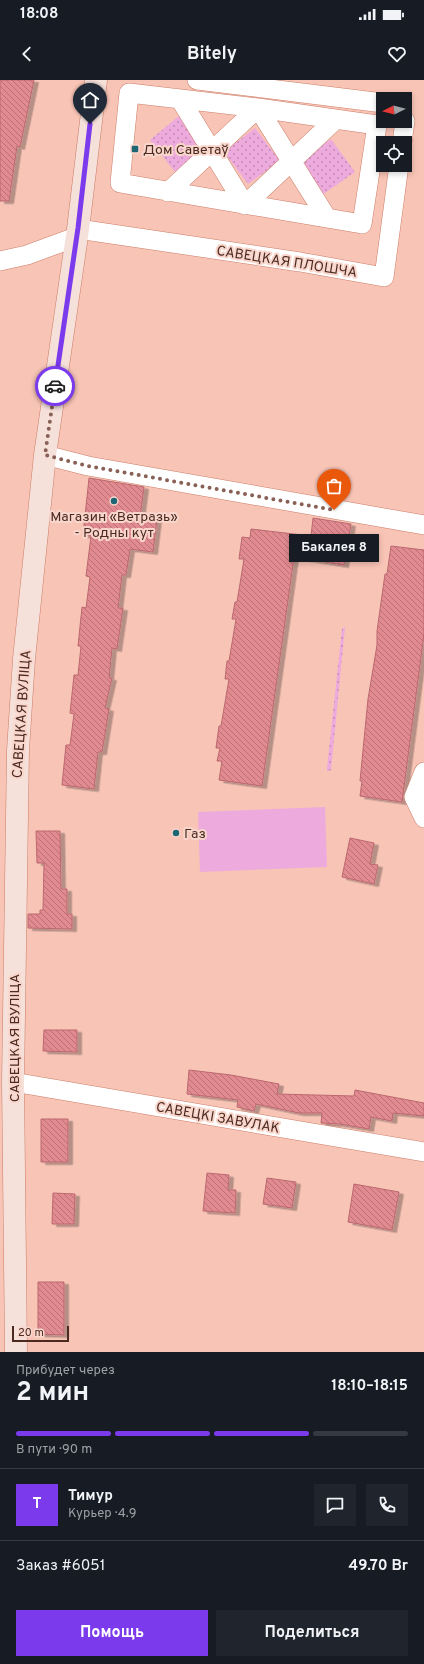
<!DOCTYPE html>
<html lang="ru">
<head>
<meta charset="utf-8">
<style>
  :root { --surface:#171b24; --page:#20242c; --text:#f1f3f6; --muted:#9ea1a6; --line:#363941; --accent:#7c3aed }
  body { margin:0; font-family:Overpass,sans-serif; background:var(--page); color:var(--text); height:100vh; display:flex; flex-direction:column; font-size:15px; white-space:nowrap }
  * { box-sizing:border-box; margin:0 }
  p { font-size:13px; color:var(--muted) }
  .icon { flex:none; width:22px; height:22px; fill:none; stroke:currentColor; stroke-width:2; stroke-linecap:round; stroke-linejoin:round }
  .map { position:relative; height:1272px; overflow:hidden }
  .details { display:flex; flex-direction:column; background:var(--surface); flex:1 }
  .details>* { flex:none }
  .needle { width:26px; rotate:264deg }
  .fabs { position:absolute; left:376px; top:12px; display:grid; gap:8px }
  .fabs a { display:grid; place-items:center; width:36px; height:36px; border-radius:0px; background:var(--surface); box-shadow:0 2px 6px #0003; font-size:20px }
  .scale { position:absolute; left:12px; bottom:10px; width:57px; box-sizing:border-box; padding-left:4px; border:2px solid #4c2a21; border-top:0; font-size:11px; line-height:14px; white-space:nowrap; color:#4c2a21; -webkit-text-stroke:3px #f9d6cc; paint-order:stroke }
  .pin { position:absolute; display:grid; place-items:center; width:34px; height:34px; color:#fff; margin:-41px -17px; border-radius:50% 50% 50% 0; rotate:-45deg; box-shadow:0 0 4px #0007 }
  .pin .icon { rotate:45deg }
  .courier { position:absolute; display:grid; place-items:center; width:40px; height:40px; margin:-20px; border:3px solid #7c3aed; border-radius:50%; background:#fff; color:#222; box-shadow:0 1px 5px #0007 }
  .bubble { position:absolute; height:28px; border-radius:0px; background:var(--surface); box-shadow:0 2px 6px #0003; font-size:13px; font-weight:700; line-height:28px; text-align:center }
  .summary em { font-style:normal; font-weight:700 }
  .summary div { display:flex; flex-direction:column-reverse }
  .summary { display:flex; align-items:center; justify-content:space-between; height:68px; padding:0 16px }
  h1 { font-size:26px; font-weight:700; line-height:30px }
  .bar { display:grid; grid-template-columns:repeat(4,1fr); gap:6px 4px; align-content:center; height:48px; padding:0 16px }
  .bar i { height:5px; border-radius:3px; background:var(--line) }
  .bar .active { background:var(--accent) }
  .bar p { grid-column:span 4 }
  .line { display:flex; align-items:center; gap:10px; padding:0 16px; border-top:1px solid var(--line) }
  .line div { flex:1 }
  .round { display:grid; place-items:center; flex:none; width:42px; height:42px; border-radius:0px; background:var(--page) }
  .cta { display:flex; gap:8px; margin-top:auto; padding:8px 16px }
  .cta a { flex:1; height:46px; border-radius:0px; background:var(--accent); color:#fff; font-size:16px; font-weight:700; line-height:46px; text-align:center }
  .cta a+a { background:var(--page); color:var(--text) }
  .status { display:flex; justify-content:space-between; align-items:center; height:28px; padding:0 20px; background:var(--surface); direction:ltr }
  .status svg { height:11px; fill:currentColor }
  header { display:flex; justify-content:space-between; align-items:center; height:52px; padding:0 16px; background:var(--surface); font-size:18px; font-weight:700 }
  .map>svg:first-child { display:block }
  .grass { fill:url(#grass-dots) }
  .green { fill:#edabdd }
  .building { fill:url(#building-back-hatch); stroke:#bb686f; filter:url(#shadow) }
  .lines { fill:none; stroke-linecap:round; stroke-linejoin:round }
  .street-casing { stroke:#cd7d67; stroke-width:20 }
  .secondary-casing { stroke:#cd7d67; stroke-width:23 }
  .street { stroke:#fff; stroke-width:19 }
  .secondary { stroke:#f5e0da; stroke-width:22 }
  .done { stroke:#886055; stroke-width:4; stroke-dasharray:0 7.2 }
  .route { stroke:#7c3aed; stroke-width:5 }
  .poi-dot { fill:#1f6675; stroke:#f9d6cc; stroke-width:1.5 }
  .labels { text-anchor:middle; stroke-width:4; stroke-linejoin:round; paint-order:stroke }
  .poi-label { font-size:14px; fill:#4c2a21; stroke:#f9d6cc; text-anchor:start }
  .street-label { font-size:14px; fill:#4c2a21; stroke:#f9d6cc }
</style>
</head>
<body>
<div class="status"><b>18:08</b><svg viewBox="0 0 49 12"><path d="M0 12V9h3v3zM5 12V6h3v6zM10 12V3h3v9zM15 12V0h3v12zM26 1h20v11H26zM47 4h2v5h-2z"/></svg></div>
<header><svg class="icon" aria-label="back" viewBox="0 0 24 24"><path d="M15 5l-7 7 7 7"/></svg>Bitely<svg class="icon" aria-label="heart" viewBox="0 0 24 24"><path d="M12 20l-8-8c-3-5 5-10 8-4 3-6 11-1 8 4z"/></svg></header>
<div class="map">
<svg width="424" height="1272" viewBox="0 0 424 1272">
  <defs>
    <pattern id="grass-dots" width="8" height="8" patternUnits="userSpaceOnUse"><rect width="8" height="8" fill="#edabdd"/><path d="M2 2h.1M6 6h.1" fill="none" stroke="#c28bb3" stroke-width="1.8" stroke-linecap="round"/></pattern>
    <pattern id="building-back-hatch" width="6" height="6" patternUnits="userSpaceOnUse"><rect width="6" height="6" fill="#e18a90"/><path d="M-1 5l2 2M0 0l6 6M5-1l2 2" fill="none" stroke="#b97175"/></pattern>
    <filter id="shadow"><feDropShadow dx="4.5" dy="2.5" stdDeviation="0" flood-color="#0004"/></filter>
  </defs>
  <rect width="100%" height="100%" fill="#f8c4b6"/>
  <path class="grass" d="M 180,35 L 206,67 L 175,92 L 150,60 Z
    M 255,48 L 280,81 L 248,104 L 224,72 Z
    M 331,59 L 355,92 L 322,115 L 299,82 Z
    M 345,547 L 331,690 L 329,691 L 327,691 L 327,688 L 342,549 Z"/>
  <path class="green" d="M 325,727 L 327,787 L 200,792 L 198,732 Z"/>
  <path class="building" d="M 0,0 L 34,0 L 20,67 L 17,66 L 9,121 L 0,121 Z
    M 89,398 L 144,407 L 140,438 L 157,439 L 153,472 L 130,469 L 126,495 L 122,495 L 118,528 L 123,528 L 117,569 L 112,568 L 109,598 L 112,598 L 105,628 L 109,629 L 102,672 L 98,672 L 94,709 L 62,705 L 66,665 L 70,665 L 74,634 L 70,633 L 74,595 L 78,595 L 81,566 L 78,566 L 82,527 L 86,528 L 90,497 L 86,496 L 91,456 L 83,455 Z
    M 313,438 L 351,444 L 344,485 L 294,477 L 262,706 L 219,700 L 222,681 L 217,681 L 220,668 L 216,668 L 219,646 L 221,646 L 229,599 L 225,599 L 227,581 L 229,581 L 236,539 L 232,539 L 235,522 L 237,522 L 244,479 L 239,479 L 242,457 L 250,458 L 251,449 L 311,456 Z
    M 391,466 L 424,470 L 424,554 L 402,722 L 360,716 L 362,701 L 360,701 L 368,619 L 377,565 L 377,551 L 385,494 L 387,494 Z
    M 36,751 L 60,751 L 61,809 L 67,809 L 67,834 L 72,834 L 72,849 L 28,848 L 28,834 L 40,834 L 40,830 L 43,830 L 44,783 L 37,783 Z
    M 350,758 L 374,763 L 370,784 L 378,785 L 374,804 L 342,797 Z
    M 44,950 L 77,950 L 77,972 L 43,971 Z
    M 189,990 L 231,995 L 279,1004 L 277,1014 L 354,1016 L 355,1010 L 424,1023 L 424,1036 L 393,1033 L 392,1041 L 371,1037 L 369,1049 L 340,1044 L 321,1043 L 322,1033 L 299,1033 L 256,1024 L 254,1031 L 237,1027 L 238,1020 L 187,1014 Z
    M 41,1039 L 68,1039 L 68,1082 L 41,1082 Z
    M 207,1093 L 229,1095 L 228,1110 L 236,1110 L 235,1133 L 203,1131 Z
    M 267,1098 L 296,1102 L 292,1128 L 263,1124 Z
    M 354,1104 L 399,1112 L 392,1150 L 348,1142 Z
    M 53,1113 L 75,1114 L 74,1144 L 52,1144 Z
    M 38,1202 L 64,1202 L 64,1255 L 38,1254 Z"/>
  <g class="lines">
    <defs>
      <path id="street" d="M 197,0 L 383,23
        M 129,13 L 258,28 L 377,45 L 362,144 L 120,103 Z
        M 180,19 L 245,125 L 336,39
        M 402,63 L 405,41
        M 168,112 L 258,28 L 327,138
        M 78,149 L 300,182 L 384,197 L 399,85
        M 0,181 L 27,175 L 76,157
        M 45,375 L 88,386 L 424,445
        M 424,692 L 414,717 L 424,738
        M 13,1002 L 424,1072"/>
      <path id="secondary" d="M 16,1272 L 13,1002 L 18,670 L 24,579 L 45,375 L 78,149 L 96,0"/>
    </defs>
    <use href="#street" class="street-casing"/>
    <use href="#secondary" class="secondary-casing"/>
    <use href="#street" class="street"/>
    <use href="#secondary" class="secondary"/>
  </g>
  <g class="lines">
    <path class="done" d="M 55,306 L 45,375 L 88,386 L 334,430"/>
    <path class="route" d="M 55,306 L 78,148 L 90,44"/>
  </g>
  <g class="poi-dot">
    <rect x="131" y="65" width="8" height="8" rx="2"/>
    <circle cx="114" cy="421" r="4"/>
    <circle cx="176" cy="753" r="4"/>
  </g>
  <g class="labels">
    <g class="poi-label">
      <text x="143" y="74">Дом Саветаў</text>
      <text x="114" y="441" text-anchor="middle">Магазин «Ветразь»<tspan x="114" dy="16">- Родны кут</tspan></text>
      <text x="184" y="758">Газ</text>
    </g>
    <g class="street-label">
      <text transform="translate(287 181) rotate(9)" y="5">САВЕЦКАЯ ПЛОШЧА</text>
      <text transform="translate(21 634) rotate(-86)" y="5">САВЕЦКАЯ ВУЛІЦА</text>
      <text transform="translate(14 958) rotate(-90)" y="5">САВЕЦКАЯ ВУЛІЦА</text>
      <text transform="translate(218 1037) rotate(10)" y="5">САВЕЦКІ ЗАВУЛАК</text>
    </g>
  </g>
</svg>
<div class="fabs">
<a><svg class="needle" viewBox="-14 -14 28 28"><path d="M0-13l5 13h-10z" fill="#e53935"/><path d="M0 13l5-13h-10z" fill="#9ea1a6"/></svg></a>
<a><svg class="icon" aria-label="locate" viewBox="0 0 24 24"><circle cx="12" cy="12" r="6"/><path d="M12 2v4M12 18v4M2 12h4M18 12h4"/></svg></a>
</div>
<div class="scale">20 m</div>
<div class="pin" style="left:334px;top:430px;background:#ea580c"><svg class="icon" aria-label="bag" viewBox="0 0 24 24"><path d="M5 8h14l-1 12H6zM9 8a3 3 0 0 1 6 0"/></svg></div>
<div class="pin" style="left:90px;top:44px;background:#1f2937"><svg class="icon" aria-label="home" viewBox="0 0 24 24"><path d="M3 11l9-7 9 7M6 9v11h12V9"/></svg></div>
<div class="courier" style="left:55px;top:306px"><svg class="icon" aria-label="car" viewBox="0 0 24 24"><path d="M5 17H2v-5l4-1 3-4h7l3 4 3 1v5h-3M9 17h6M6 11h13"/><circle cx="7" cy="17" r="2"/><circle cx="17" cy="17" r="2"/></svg></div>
<div class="bubble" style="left:289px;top:454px;width:90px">Бакалея 8</div>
</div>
<section class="details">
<div class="summary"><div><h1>2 мин</h1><p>Прибудет через</p></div><em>18:10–18:15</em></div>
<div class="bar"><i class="active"></i><i class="active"></i><i class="active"></i><i></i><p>В пути · 90 m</p></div>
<div class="line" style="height:72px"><b class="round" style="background:var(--accent);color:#fff">Т</b><div><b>Тимур</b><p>Курьер · 4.9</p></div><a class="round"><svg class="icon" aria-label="chat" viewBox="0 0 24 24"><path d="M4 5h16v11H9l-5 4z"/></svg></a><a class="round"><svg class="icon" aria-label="phone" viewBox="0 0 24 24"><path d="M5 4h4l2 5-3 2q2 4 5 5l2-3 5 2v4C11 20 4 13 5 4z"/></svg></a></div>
<div class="line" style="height:52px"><div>Заказ #6051</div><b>49.70 Br</b></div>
<div class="cta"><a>Помощь</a><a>Поделиться</a></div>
</section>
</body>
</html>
